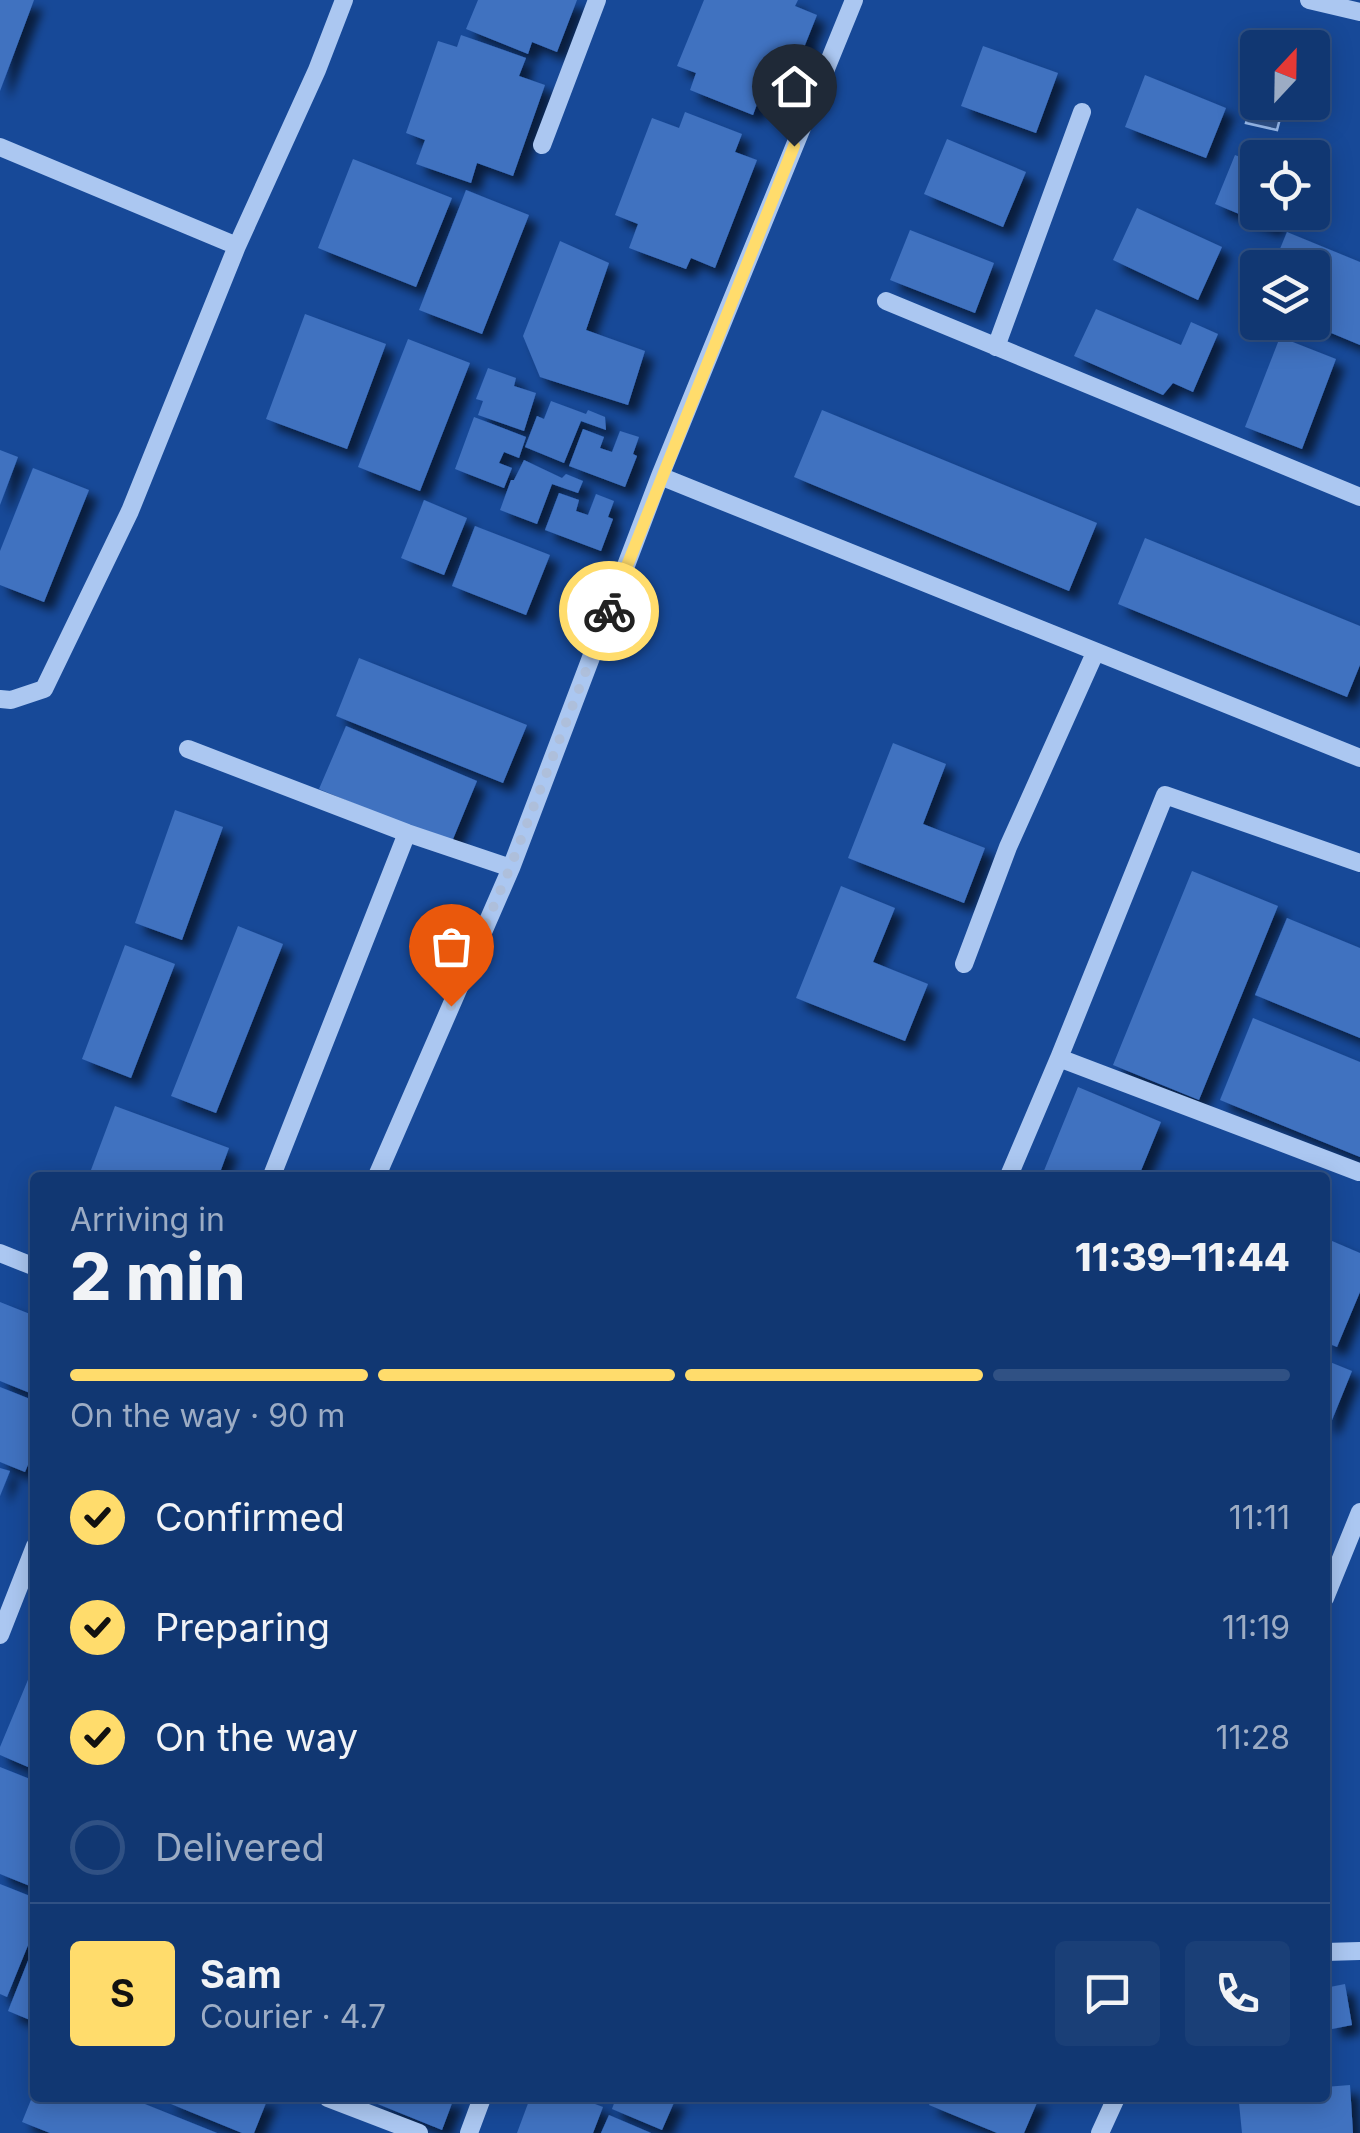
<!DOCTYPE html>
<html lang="en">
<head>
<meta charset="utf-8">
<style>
  :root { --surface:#113772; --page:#1a3f77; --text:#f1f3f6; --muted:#9cacc4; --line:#305184; --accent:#ffdc6c }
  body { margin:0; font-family:Inter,sans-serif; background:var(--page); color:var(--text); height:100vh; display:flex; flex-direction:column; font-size:38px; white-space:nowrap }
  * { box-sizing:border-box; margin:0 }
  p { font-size:32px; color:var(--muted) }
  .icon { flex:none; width:55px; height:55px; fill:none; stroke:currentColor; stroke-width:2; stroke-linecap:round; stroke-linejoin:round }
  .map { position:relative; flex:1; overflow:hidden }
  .side { position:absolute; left:30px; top:1172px; width:1300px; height:930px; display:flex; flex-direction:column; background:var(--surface); border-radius:10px; box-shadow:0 5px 25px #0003,0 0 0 2px var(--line) }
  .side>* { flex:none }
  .needle { width:65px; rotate:22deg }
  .tools { position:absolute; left:1240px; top:30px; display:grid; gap:20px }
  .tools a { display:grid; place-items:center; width:90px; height:90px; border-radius:10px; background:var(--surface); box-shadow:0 5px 25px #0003,0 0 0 2px var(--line); font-size:50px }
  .pin { position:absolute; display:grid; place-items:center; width:85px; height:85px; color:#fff; margin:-102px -42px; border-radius:50% 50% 50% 0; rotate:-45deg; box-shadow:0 0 10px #0007 }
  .pin .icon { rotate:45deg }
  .courier { position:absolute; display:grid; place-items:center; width:100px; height:100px; margin:-50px; border:8px solid #ffdc6c; border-radius:50%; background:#fff; color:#222; box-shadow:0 2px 12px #0007 }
  .summary em { font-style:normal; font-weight:800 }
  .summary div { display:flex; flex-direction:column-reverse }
  .summary { display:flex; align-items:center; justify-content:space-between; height:170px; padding:0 40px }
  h1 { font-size:65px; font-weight:800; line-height:75px }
  .bar { display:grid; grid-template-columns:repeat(4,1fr); gap:15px 10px; align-content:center; height:120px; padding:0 40px }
  .bar i { height:12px; border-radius:8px; background:var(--line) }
  .bar .selected { background:var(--accent) }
  .bar p { grid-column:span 4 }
  .line { display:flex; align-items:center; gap:25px; padding:0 40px; border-top:2px solid var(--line) }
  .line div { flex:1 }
  .round { display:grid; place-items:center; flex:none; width:105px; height:105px; border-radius:10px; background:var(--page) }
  ol { padding:0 40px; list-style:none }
  li { display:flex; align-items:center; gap:30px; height:110px }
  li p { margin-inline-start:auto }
  li .icon { padding:10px; border-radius:50%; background:var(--accent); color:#111; stroke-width:4 }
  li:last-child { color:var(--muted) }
  li i { width:55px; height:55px; border:5px solid var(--line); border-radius:50% }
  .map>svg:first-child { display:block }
  .water { fill:url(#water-rules); stroke:#9ec1f4; stroke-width:2.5 }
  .building { fill:#4072c0; filter:url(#shadow) }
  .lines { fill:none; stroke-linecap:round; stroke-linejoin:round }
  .minor { stroke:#abc7f1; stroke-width:18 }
  .done { stroke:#aebfdb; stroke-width:10; stroke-dasharray:0 18 }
  .route { stroke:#ffdc6c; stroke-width:12 }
</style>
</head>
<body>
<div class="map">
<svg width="1360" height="2133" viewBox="0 0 1360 2133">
  <defs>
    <pattern id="water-rules" width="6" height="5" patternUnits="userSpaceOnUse" patternTransform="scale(2.5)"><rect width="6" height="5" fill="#315590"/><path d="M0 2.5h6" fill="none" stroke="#506ea1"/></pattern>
    <filter id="shadow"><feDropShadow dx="9" dy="9" stdDeviation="5" flood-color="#0009"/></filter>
  </defs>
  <rect width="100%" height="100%" fill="#174998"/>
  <path class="water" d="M 1257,81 L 1258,102 L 1284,103 L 1277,130 L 1246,123 Z"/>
  <path class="building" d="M 0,0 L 34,0 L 0,91 Z
    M 478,0 L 577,0 L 557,52 L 532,42 L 528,54 L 466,29 Z
    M 704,0 L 798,0 L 795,6 L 817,15 L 781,105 L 760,96 L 753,115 L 690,90 L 696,73 L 677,66 Z
    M 461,35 L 526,58 L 519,76 L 545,85 L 513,176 L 477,163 L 471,183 L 416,164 L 425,140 L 406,133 L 438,41 L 457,47 Z
    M 983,46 L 1058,73 L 1036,133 L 961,106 Z
    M 1145,75 L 1226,108 L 1206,158 L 1125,127 Z
    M 685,112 L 742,134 L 735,152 L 757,160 L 715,268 L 691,258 L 686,269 L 629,248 L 638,224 L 615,215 L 652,118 L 679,128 Z
    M 947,139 L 1026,172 L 1003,227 L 924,194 Z
    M 1235,155 L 1258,164 L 1258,212 L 1279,212 L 1273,228 L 1215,204 Z
    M 353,159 L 452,198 L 416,287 L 318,248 Z
    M 466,190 L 529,215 L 482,334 L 419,310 Z
    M 1137,208 L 1222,247 L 1198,300 L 1113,260 Z
    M 910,230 L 994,263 L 975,313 L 890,280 Z
    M 1287,232 L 1360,262 L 1360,345 L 1312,325 L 1312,268 L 1272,268 Z
    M 560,241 L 609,263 L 586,330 L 645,351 L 628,405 L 540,377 L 523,336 Z
    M 1096,309 L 1181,345 L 1191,322 L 1218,334 L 1193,392 L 1173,383 L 1163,395 L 1074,356 Z
    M 305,314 L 386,344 L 347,449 L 266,419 Z
    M 1280,337 L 1336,359 L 1302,449 L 1245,427 Z
    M 408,339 L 470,363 L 420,491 L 358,467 Z
    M 488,368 L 516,378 L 514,386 L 536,393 L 524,431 L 478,415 L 483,401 L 476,399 Z
    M 551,401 L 586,414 L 588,410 L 605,417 L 606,430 L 581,421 L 564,463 L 525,447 L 537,416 L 544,419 Z
    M 822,410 L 1097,523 L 1069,591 L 794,477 Z
    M 474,417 L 526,437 L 519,458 L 504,452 L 499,463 L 512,468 L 504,488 L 455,469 Z
    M 583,429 L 604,437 L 600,448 L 612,452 L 620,431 L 639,437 L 633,454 L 637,456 L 625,487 L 569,466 Z
    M 0,450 L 18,457 L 0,505 Z
    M 524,460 L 562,478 L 566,474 L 583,481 L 578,493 L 552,484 L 537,524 L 500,510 L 511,480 L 514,480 Z
    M 33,468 L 89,490 L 44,602 L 0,585 L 0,551 Z
    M 559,493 L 579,500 L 576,511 L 588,515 L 596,494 L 614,501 L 608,517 L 613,519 L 601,551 L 545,530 Z
    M 424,500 L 467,518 L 444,575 L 401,558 Z
    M 475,526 L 550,555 L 526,615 L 452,586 Z
    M 1145,538 L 1360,626 L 1360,665 L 1347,697 L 1118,604 Z
    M 359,658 L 527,725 L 503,783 L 336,716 Z
    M 346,726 L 477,781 L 451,844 L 319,789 Z
    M 893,743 L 946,764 L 923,824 L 985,848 L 964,903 L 848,858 Z
    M 175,810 L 223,827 L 182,940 L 135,923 Z
    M 1192,871 L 1278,906 L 1199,1100 L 1113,1065 Z
    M 841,886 L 895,908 L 873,962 L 928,984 L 905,1041 L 796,998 Z
    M 1287,918 L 1360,948 L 1360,1038 L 1255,995 Z
    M 238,926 L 283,944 L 216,1113 L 171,1096 Z
    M 125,945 L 175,964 L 131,1078 L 82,1059 Z
    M 1253,1018 L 1360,1062 L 1360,1157 L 1220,1100 Z
    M 1078,1087 L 1161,1122 L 1138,1178 L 1041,1178 Z
    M 115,1106 L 229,1148 L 218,1178 L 88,1178 Z
    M 1325,1238 L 1360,1253 L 1360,1292 L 1337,1347 L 1325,1342 Z
    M 0,1302 L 35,1316 L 35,1395 L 0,1381 Z
    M 1325,1360 L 1352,1371 L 1330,1425 L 1325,1423 Z
    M 0,1387 L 35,1401 L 35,1448 L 25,1472 L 0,1462 Z
    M 0,1468 L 10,1471 L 0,1496 Z
    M 35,1663 L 35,1770 L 0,1755 L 0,1747 Z
    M 0,1767 L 35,1781 L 35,1888 L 0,1874 Z
    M 0,1884 L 35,1898 L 35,1928 L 7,1997 L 0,1994 Z
    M 35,1943 L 35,2022 L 8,2011 Z
    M 1345,1984 L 1352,2025 L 1332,2029 L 1325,1988 Z
    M 1350,2085 L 1353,2133 L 1242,2133 L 1239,2103 L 1325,2098 L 1325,2087 Z
    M 35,2090 L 35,2098 L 130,2098 L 217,2133 L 50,2133 L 22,2122 Z
    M 168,2098 L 268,2098 L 254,2133 L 242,2133 L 166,2102 Z
    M 363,2098 L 454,2098 L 442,2130 Z
    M 530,2098 L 579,2098 L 603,2107 L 593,2133 L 517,2133 Z
    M 616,2098 L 676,2098 L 662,2130 L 612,2109 Z
    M 932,2098 L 1039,2098 L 1024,2133 L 997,2133 L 929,2105 Z
    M 609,2115 L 651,2133 L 601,2133 Z"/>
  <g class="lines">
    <path class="minor" d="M 1309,0 L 1360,12
      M 542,145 L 597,0
      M 0,147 L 237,246
      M 886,301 L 1360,497
      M 996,347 L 1082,112
      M 660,476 L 1360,758
      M 0,699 L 11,700 L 44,689 L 130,511 L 237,246 L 317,70 L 344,0
      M 188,749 L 407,833 L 511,868
      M 964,964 L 1008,847 L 1095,653
      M 1359,1172 L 1059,1058 L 1165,795 L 1360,863
      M 271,1178 L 407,833
      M 376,1178 L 511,868 L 660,476 L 854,0
      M 1008,1178 L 1059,1058
      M 0,1253 L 35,1267
      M 1325,1598 L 1360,1512
      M 0,1635 L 35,1546
      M 1325,1952 L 1360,1951
      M 328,2098 L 419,2133
      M 469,2133 L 482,2098
      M 1100,2133 L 1116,2098"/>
  </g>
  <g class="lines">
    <path class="done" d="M 451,1006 L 510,868 L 609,611"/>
    <path class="route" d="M 609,611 L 794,146"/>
  </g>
</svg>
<div class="tools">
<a><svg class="needle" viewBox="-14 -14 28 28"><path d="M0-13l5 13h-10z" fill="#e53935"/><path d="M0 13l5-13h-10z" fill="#9cacc4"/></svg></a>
<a><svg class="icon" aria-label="locate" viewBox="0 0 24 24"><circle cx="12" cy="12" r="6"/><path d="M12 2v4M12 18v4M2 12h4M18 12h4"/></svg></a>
<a><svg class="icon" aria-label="layers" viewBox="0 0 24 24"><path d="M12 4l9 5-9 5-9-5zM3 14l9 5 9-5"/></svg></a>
</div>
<div class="pin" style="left:451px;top:1006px;background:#ea580c"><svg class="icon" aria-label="bag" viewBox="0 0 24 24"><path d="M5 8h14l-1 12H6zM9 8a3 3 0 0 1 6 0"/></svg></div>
<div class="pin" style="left:794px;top:146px;background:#1f2937"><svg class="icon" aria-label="home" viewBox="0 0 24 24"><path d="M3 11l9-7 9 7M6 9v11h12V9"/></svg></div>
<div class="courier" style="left:609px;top:611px"><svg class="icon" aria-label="bike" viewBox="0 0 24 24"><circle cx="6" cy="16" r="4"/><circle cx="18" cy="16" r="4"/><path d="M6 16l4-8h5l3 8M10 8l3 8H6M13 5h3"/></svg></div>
<section class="side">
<div class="summary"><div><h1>2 min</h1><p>Arriving in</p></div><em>11:39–11:44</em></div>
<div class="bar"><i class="selected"></i><i class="selected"></i><i class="selected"></i><i></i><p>On the way · 90 m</p></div>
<ol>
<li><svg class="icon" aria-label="check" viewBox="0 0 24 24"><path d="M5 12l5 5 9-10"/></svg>Confirmed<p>11:11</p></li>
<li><svg class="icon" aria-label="check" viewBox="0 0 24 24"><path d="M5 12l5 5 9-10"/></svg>Preparing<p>11:19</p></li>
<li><svg class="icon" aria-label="check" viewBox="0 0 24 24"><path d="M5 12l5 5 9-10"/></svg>On the way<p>11:28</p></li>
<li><i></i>Delivered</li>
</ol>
<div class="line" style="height:180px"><b class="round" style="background:var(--accent);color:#111">S</b><div><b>Sam</b><p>Courier · 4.7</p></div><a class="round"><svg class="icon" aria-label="chat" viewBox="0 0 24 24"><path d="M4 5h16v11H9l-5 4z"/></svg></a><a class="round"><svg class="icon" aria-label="phone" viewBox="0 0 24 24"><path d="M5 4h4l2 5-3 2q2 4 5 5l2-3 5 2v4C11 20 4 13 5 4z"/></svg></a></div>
</section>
</div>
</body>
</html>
